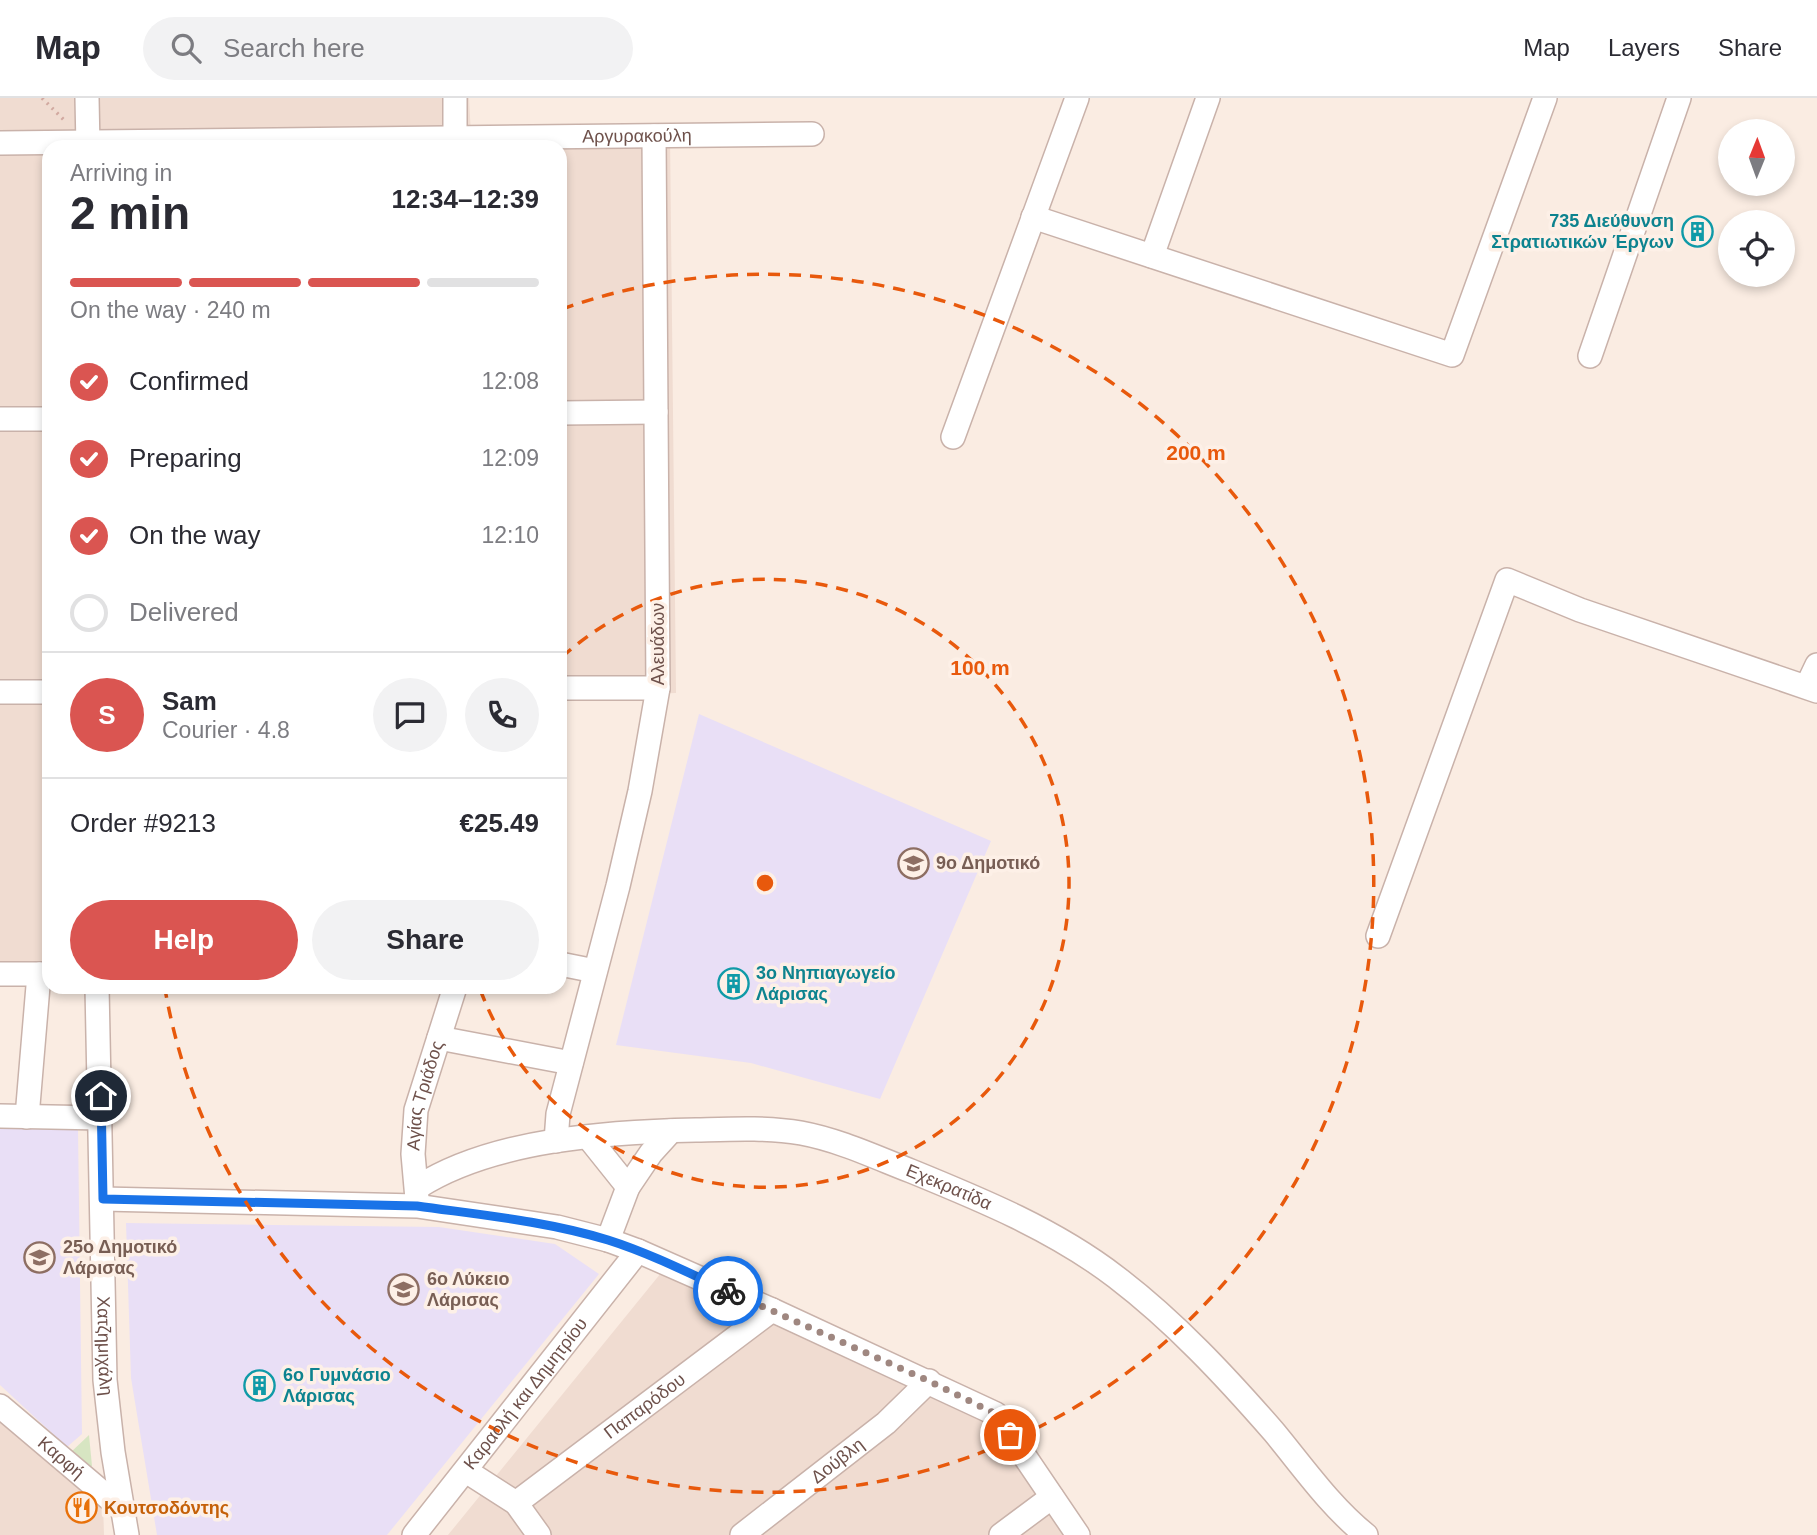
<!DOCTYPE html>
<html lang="en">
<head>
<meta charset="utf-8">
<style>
  :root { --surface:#fff; --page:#f2f2f3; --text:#2b2b33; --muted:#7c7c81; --line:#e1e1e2; --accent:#da5551 }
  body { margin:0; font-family:Helvetica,sans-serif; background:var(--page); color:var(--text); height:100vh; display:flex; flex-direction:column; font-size:26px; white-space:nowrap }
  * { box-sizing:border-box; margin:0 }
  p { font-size:23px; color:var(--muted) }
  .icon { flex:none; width:38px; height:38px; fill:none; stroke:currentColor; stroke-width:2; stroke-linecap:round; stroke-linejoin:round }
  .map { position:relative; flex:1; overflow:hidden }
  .details { position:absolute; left:42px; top:42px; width:525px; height:854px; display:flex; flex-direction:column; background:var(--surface); border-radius:21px; box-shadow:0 4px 10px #0003 }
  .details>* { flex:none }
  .needle { width:46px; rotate:1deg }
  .buttons { position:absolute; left:1718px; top:21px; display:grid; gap:14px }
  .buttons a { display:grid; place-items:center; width:77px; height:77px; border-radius:50%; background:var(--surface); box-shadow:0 4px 10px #0003; font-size:35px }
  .pin { position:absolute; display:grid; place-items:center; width:60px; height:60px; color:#fff; margin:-30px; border:4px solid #fff; border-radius:50%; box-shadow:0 2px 7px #0007 }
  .courier { position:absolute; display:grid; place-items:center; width:70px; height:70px; margin:-35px; border:5px solid #1a73e8; border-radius:50%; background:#fff; color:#222; box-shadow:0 2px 9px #0007 }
  .overview em { font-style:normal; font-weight:700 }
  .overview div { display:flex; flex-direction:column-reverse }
  .overview { display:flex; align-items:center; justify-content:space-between; height:119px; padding:0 28px }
  h1 { font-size:46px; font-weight:700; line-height:52px }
  .bar { display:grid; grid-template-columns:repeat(4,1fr); gap:10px 7px; align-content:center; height:84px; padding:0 28px }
  .bar i { height:9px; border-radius:5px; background:var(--line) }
  .bar .selected { background:var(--accent) }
  .bar p { grid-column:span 4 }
  .line { display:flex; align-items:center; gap:18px; padding:0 28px; border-top:2px solid var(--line) }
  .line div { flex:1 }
  .round { display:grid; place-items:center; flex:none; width:74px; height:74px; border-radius:37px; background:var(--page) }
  ol { padding:0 28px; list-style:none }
  li { display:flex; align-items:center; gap:21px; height:77px }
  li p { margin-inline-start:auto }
  li .icon { padding:7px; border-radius:50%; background:var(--accent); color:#fff; stroke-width:4 }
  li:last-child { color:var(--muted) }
  li i { width:38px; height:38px; border:4px solid var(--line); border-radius:50% }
  .primary-button { display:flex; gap:14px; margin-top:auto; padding:14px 28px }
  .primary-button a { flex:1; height:80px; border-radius:42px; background:var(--accent); color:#fff; font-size:28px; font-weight:700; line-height:80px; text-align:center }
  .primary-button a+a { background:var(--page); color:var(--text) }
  header { display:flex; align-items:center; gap:42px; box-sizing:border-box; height:98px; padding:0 35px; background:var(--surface); border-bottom:2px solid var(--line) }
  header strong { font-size:33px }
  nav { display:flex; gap:38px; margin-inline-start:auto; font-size:24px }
  .search { width:490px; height:63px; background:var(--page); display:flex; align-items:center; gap:18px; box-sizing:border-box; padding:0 24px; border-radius:38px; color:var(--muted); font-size:26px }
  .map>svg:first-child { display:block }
  .residential { fill:#f0dcd1 }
  .education { fill:#e9dff6 }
  .grass { fill:#d7e5c2 }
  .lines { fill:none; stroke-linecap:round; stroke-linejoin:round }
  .minor-casing { stroke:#c9b2aa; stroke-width:26 }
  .path { stroke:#d1a9a0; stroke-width:3.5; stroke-dasharray:2 5; stroke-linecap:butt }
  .minor { stroke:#fff; stroke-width:23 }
  .done { stroke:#9f8780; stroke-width:7; stroke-dasharray:0 12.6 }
  .route { stroke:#1a73e8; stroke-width:9 }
  .ring { fill:none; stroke:#e8590c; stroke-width:3.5; stroke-dasharray:12 9 }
  .labels { text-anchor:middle; stroke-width:7; stroke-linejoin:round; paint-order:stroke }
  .street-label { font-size:18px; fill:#6e514b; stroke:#fdf0e7 }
  .culture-label { font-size:18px; font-weight:bold; fill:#0d838f; stroke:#fdf0e7; text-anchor:start }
  .education-label { font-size:18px; font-weight:bold; fill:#785e54; stroke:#fdf0e7; text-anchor:start }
  .food-label { font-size:18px; font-weight:bold; fill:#c56008; stroke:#fdf0e7; text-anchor:start }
  .centre { fill:#e8590c; stroke:#fdf0e7; stroke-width:3.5 }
  .ring-label { font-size:21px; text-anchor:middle; font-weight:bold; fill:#e8590c; stroke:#fdf0e7; stroke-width:7; stroke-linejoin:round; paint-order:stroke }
</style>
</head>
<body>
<header>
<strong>Map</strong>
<div class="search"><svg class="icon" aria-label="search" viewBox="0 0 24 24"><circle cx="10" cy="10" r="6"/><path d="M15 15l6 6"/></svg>Search here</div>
<nav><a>Map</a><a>Layers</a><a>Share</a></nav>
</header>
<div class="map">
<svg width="1817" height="1437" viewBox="0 0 1817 1437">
  <rect width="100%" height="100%" fill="#faece2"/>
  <path class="residential" d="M 0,0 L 469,0 L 471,37 L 670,36 L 676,595 L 560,599 L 560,49 L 49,49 L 49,869 L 0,869 Z
    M 661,1175 L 989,1327 L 1063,1437 L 448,1437 Z
    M 0,1313 L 103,1405 L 104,1437 L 0,1437 Z"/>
  <path class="education" d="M 699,616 L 991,743 L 880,1001 L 751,965 L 616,947 Z
    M 0,1030 L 78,1031 L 82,1336 L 67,1349 L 0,1287 Z
    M 126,1125 L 439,1129 L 555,1146 L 599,1176 L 387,1437 L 157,1437 L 131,1280 Z"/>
  <path class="grass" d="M 89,1337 L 92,1368 L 86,1369 L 70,1355 Z"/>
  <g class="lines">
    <defs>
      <g id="minor">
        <path d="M 87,0 L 88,49"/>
        <path d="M 455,0 L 455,49"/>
        <path id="s1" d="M 0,45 L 812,36"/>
        <path d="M 1033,119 L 1452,257 L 1545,0"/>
        <path d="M 1152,158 L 1208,0"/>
        <path d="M 1590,258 L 1679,0"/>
        <path d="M 560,315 L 656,314"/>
        <path d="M 0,321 L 49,321"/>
        <path d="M 953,339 L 1077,0"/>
        <path d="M 1807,588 L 1817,567"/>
        <path d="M 560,590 L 658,590"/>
        <path d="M 0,594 L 49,594"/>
        <path d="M 1378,838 L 1507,482 L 1580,512 L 1817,593"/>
        <path d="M 560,866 L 595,873"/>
        <path d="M 0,876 L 49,876"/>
        <path id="s2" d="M 97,889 L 105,1282 L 113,1354 L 127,1437"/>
        <path d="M 439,940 L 571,965"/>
        <path d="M 0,1018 L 101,1020"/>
        <path d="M 27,1019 L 39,876"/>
        <path d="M 588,1039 L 628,1089"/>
        <path d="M 556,1043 L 558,1016 L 618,788 L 640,693 L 658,590 L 654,38"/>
        <path id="s3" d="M 418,1089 C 493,1041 609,1034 696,1032 C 731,1031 766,1029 801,1035 C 839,1042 875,1059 911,1073 C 982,1102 1055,1132 1116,1179 C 1175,1224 1226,1279 1274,1334 C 1303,1369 1330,1408 1366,1437"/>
        <path d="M 103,1101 L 417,1108 L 557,1129 L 608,1142 L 638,1153 L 772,1212 L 996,1316 L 1078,1437"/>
        <path id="s4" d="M 417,1101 L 413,1056 L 416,1012 L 455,889"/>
        <path d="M 608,1142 L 628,1089 L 651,1055 L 671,1033"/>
        <path id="s5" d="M 0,1308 L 123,1412"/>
        <path d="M 466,1373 L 516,1405 L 539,1437"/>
        <path id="s6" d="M 516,1405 L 772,1212"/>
        <path id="s7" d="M 414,1437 L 638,1153"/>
        <path id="s8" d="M 742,1437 L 886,1325 L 929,1283"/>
        <path d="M 1001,1437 L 1052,1399"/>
      </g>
    </defs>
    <use href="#minor" class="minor-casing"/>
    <path class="path" d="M 42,0 L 65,23"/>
    <use href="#minor" class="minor"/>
  </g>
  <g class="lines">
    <path class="done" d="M 728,1193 L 929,1283 L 996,1316 L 1010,1337"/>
    <path class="route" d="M 101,998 L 103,1101 L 417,1108 C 481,1117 546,1123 608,1142 C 649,1155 689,1175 728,1193"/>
  </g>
  <g class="ring">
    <path d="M562 559A304 304 0 1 1 480 891"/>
    <path d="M562 211A609 609 0 1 1 165 891"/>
  </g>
  <defs>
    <symbol id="building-ring" viewBox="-11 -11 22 22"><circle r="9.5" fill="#fdf0e7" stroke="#0f9aa8" stroke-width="1.5"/><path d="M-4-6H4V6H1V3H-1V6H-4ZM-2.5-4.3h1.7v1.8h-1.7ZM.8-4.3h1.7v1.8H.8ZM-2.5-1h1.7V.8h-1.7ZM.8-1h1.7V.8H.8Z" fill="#0f9aa8"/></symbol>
    <symbol id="school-ring" viewBox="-11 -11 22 22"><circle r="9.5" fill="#fdf0e7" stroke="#8d6e63" stroke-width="1.5"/><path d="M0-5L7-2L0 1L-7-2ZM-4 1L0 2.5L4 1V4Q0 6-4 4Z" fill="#8d6e63"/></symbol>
    <symbol id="restaurant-ring" viewBox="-11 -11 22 22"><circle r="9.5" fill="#fdf0e7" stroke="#e8710a" stroke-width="1.5"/><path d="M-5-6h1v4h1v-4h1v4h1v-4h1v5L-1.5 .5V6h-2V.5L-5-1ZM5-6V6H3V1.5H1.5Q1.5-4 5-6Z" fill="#e8710a"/></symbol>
  </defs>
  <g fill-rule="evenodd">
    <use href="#building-ring" x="1680" y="116" width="35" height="35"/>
    <use href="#school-ring" x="896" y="748" width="35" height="35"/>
    <use href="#building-ring" x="716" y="868" width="35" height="35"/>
    <use href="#school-ring" x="22" y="1142" width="35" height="35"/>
    <use href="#school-ring" x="386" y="1174" width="35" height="35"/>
    <use href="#building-ring" x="242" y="1270" width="35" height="35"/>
    <use href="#restaurant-ring" x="64" y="1392" width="35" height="35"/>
  </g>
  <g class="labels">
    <g class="street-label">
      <text dy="6" stroke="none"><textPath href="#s1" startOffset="637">Αργυρακούλη</textPath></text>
      <text transform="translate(658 546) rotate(-90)" y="6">Αλευάδων</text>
      <text dy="6" stroke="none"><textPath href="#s4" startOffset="105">Αγίας Τριάδος</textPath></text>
      <text dy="6" stroke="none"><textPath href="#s3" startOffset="550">Εχεκρατίδα</textPath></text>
      <text dy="6" stroke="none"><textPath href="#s2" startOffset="359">Χατζημιχάλη</textPath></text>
      <text dy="6" stroke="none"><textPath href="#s7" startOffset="180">Καραολή και Δημητρίου</textPath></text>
      <text dy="6" stroke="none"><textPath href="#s6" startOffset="161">Παπαρόδου</textPath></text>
      <text dy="6" stroke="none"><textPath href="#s5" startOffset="80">Καρφή</textPath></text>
      <text dy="6" stroke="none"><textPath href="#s8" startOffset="121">Δούβλη</textPath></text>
    </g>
    <g class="culture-label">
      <text x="1674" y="129" text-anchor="end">735 Διεύθυνση<tspan x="1674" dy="21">Στρατιωτικών Έργων</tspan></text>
      <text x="756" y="881">3o Νηπιαγωγείο<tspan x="756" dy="21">Λάρισας</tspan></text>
      <text x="283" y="1283">6ο Γυμνάσιο<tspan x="283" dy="21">Λάρισας</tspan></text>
    </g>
    <g class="education-label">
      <text x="936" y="771">9ο Δημοτικό</text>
      <text x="63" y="1155">25ο Δημοτικό<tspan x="63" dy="21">Λάρισας</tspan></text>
      <text x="427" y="1187">6ο Λύκειο<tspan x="427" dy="21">Λάρισας</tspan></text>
    </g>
    <g class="food-label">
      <text x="104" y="1416">Κουτσοδόντης</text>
    </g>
  </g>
  <circle cx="765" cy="785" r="10" class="centre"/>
  <g class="ring-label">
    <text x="1196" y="362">200 m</text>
    <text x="980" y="577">100 m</text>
  </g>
</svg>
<div class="buttons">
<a><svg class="needle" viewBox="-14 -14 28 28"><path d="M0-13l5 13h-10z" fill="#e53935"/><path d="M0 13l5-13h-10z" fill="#7c7c81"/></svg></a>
<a><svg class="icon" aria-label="locate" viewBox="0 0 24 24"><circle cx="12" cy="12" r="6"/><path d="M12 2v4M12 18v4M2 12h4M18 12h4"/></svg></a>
</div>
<div class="pin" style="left:1010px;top:1337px;background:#ea580c"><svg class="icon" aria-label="bag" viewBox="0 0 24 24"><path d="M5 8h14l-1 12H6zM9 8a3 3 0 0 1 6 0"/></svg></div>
<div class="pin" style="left:101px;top:998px;background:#1f2937"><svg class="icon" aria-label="home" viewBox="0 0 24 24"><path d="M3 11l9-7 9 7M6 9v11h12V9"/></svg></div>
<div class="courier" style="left:728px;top:1193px"><svg class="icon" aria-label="bike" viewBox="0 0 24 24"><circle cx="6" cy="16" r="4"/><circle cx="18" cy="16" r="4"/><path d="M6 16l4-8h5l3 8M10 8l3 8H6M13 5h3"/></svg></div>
<section class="details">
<div class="overview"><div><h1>2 min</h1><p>Arriving in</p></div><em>12:34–12:39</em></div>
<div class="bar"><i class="selected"></i><i class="selected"></i><i class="selected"></i><i></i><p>On the way · 240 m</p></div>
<ol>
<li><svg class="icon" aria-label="check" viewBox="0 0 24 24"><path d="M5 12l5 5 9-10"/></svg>Confirmed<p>12:08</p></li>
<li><svg class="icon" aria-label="check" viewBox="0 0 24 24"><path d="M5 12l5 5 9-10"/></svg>Preparing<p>12:09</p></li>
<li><svg class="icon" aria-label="check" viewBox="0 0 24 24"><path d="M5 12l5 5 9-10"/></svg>On the way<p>12:10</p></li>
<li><i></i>Delivered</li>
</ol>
<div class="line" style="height:126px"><b class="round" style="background:var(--accent);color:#fff">S</b><div><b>Sam</b><p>Courier · 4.8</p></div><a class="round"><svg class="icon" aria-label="chat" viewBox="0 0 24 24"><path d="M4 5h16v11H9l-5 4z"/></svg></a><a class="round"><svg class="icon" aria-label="phone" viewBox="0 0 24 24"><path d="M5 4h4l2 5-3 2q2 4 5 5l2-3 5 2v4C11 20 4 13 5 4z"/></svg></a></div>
<div class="line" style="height:91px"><div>Order #9213</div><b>€25.49</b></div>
<div class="primary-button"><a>Help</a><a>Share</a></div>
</section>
</div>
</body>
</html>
